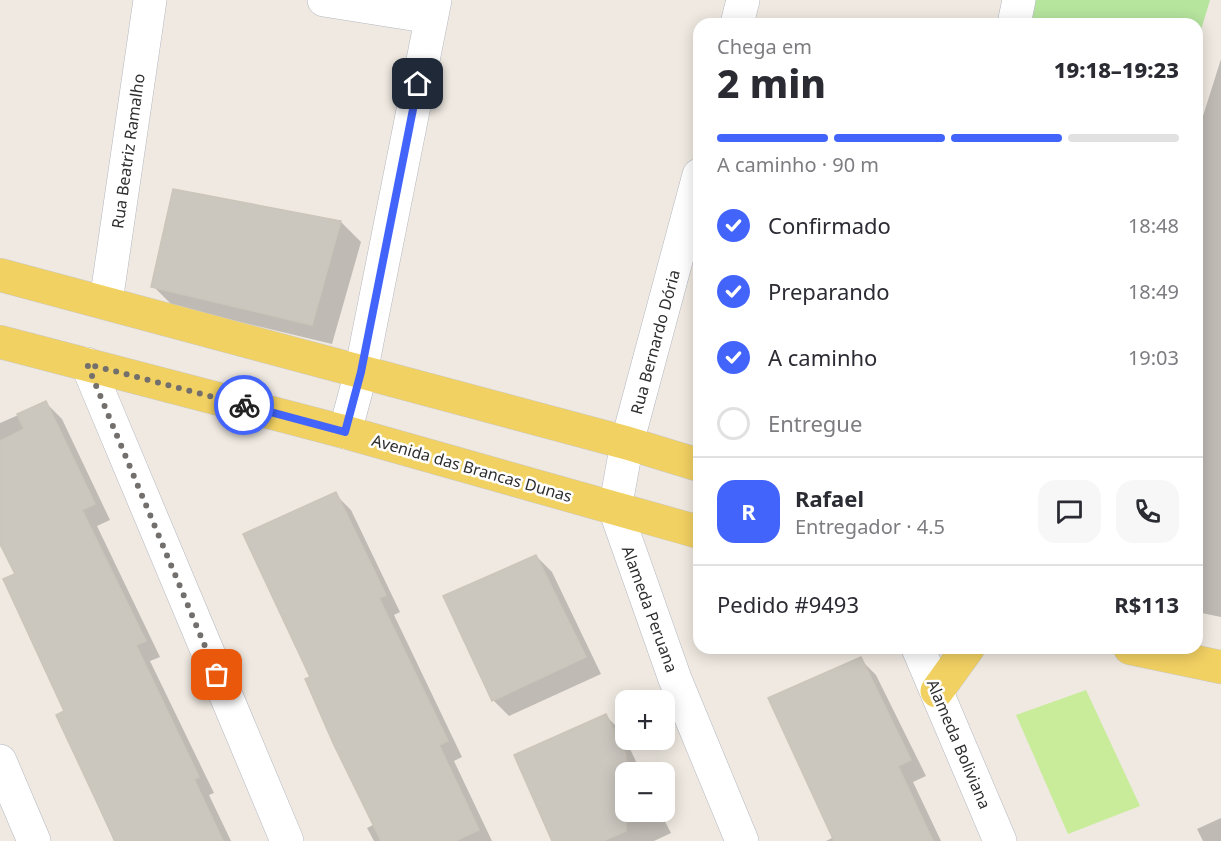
<!DOCTYPE html>
<html lang="pt">
<head>
<meta charset="utf-8">
<style>
  :root { --surface:#fff; --page:#f7f7f7; --text:#2b2b33; --muted:#7c7c81; --line:#e1e1e2; --accent:#4264fb }
  body { margin:0; font-family:"Noto Sans",sans-serif; background:var(--page); color:var(--text); height:100vh; display:flex; flex-direction:column; font-size:22px; white-space:nowrap }
  * { box-sizing:border-box; margin:0 }
  p { font-size:20px; color:var(--muted) }
  .icon { flex:none; width:33px; height:33px; fill:none; stroke:currentColor; stroke-width:2; stroke-linecap:round; stroke-linejoin:round }
  .map { position:relative; flex:1; overflow:hidden }
  .drawer { position:absolute; left:693px; top:18px; width:510px; height:636px; display:flex; flex-direction:column; background:var(--surface); border-radius:18px; box-shadow:0 3px 15px #0003 }
  .drawer>* { flex:none }
  .buttons { position:absolute; left:615px; top:690px; display:grid; gap:12px }
  .buttons a { display:grid; place-items:center; width:60px; height:60px; border-radius:12px; background:var(--surface); box-shadow:0 3px 15px #0003; font-size:30px }
  .pin { position:absolute; display:grid; place-items:center; width:51px; height:51px; color:#fff; margin:-26px; border-radius:12px; box-shadow:0 3px 9px #0006 }
  .courier { position:absolute; display:grid; place-items:center; width:60px; height:60px; margin:-30px; border:4px solid #4264fb; border-radius:50%; background:#fff; color:#222; box-shadow:0 2px 8px #0007 }
  .summary em { font-style:normal; font-weight:800 }
  .summary div { display:flex; flex-direction:column-reverse }
  .summary { display:flex; align-items:center; justify-content:space-between; height:102px; padding:0 24px }
  h1 { font-size:39px; font-weight:800; line-height:45px }
  .bar { display:grid; grid-template-columns:repeat(4,1fr); gap:9px 6px; align-content:center; height:72px; padding:0 24px }
  .bar i { height:8px; border-radius:4px; background:var(--line) }
  .bar .selected { background:var(--accent) }
  .bar p { grid-column:span 4 }
  .line { display:flex; align-items:center; gap:15px; padding:0 24px; border-top:2px solid var(--line) }
  .line div { flex:1 }
  .round { display:grid; place-items:center; flex:none; width:63px; height:63px; border-radius:18px; background:var(--page) }
  ol { padding:0 24px; list-style:none }
  li { display:flex; align-items:center; gap:18px; height:66px }
  li p { margin-inline-start:auto }
  li .icon { padding:6px; border-radius:50%; background:var(--accent); color:#fff; stroke-width:4 }
  li:last-child { color:var(--muted) }
  li i { width:33px; height:33px; border:3px solid var(--line); border-radius:50% }
  .map>svg:first-child { display:block }
  .green { fill:#b6e59e }
  .pitch { fill:#c9ec9a }
  .shadow { fill:#0003 }
  .building { fill:#cbc7bf; stroke:#cbc5ba; stroke-width:1.5 }
  .lines { fill:none; stroke-linecap:round; stroke-linejoin:round }
  .minor-casing { stroke:#b4b7c1; stroke-width:34 }
  .major-casing { stroke:#c9c9c9; stroke-width:34 }
  .minor { stroke:#fff; stroke-width:33 }
  .major { stroke:#f2d163; stroke-width:33 }
  .done { stroke:#726f6d; stroke-width:6; stroke-dasharray:0 10.8 }
  .route { stroke:#4264fb; stroke-width:8 }
  .labels { text-anchor:middle; stroke-width:5; stroke-linejoin:round; paint-order:stroke }
  .street-label { font-size:16px; fill:#2e2e2e; stroke:#fff }
</style>
</head>
<body>
<div class="map">
<svg width="1221" height="841" viewBox="0 0 1221 841">
  <rect width="100%" height="100%" fill="#efe9e1"/>
  <path class="green" d="M 1034,0 L 1210,0 L 1197,43 L 1197,24 L 1028,24 Z"/>
  <path class="pitch" d="M 1086,690 L 1140,806 L 1068,834 L 1016,715 Z"/>
  <path class="shadow" d="M 1221,59 L 1221,617 L 1197,612 L 1197,135 Z
    M 341,222 L 361,242 L 332,344 L 173,306 L 153,286 Z
    M 46,403 L 62,419 L 110,520 L 97,526 L 160,657 L 150,661 L 214,793 L 209,795 L 231,841 L 114,841 L 58,716 L 66,712 L 17,574 L 0,538 L 0,423 Z
    M 335,494 L 351,510 L 400,612 L 394,615 L 462,757 L 454,761 L 492,841 L 374,841 L 367,828 L 375,824 L 312,678 Z
    M 536,556 L 552,572 L 601,674 L 509,716 L 493,700 Z
    M 860,659 L 876,675 L 926,776 L 913,782 L 941,841 L 826,841 L 834,837 Z
    M 606,716 L 622,732 L 641,772 L 626,772 L 626,812 L 660,812 L 671,833 L 654,841 L 554,841 Z
    M 1221,818 L 1221,841 L 1203,841 L 1197,829 Z"/>
  <path class="building" d="M 173,189 L 341,221 L 312,325 L 151,287 Z
    M 46,401 L 95,504 L 82,510 L 146,641 L 136,645 L 199,777 L 194,779 L 223,841 L 115,841 L 56,715 L 64,711 L 3,579 L 15,574 L 0,544 L 0,441 L 24,429 L 17,414 Z
    M 336,492 L 386,595 L 379,598 L 448,741 L 439,745 L 479,830 L 455,841 L 381,841 L 333,743 L 305,679 L 310,677 L 243,534 Z
    M 536,555 L 586,657 L 492,701 L 443,596 Z
    M 861,657 L 911,760 L 898,766 L 933,841 L 834,841 L 768,698 Z
    M 606,714 L 626,755 L 626,831 L 603,841 L 552,841 L 514,755 Z"/>
  <g class="lines">
    <defs>
      <path id="minor" d="M 324,0 L 431,17
        M 737,24 L 743,0
        M 1014,24 L 1019,0
        M 699,175 L 627,443 L 615,509 L 675,679 L 742,841
        M 106,302 L 150,0
        M 87,364 L 287,841
        M 345,432 L 361,372 L 435,0
        M 918,648 L 1000,841
        M 0,761 L 34,841"/>
      <path id="major" d="M 0,275 L 627,443 L 699,465
        M 0,342 L 345,432 L 699,532
        M 1130,648 L 1221,667
        M 937,691 L 968,648"/>
    </defs>
    <use href="#minor" class="minor-casing"/>
    <use href="#major" class="major-casing"/>
    <use href="#minor" class="minor"/>
    <use href="#major" class="major"/>
  </g>
  <g class="lines">
    <path class="done" d="M 217,675 L 87,364 L 244,405"/>
    <path class="route" d="M 244,405 L 345,432 L 361,372 L 418,84"/>
  </g>
  <g class="labels">
    <g class="street-label">
      <text transform="translate(128 151) rotate(-82)" y="6">Rua Beatriz Ramalho</text>
      <text transform="translate(655 342) rotate(-75)" y="6">Rua Bernardo Dória</text>
      <text transform="translate(472 468) rotate(16)" y="6">Avenida das Brancas Dunas</text>
      <text transform="translate(650 609) rotate(70)" y="6">Alameda Peruana</text>
      <text transform="translate(959 744) rotate(67)" y="6">Alameda Boliviana</text>
    </g>
  </g>
</svg>
<div class="buttons">
<a>+</a>
<a>−</a>
</div>
<div class="pin" style="left:217px;top:675px;background:#ea580c"><svg class="icon" aria-label="bag" viewBox="0 0 24 24"><path d="M5 8h14l-1 12H6zM9 8a3 3 0 0 1 6 0"/></svg></div>
<div class="pin" style="left:418px;top:84px;background:#1f2937"><svg class="icon" aria-label="home" viewBox="0 0 24 24"><path d="M3 11l9-7 9 7M6 9v11h12V9"/></svg></div>
<div class="courier" style="left:244px;top:405px"><svg class="icon" aria-label="bike" viewBox="0 0 24 24"><circle cx="6" cy="16" r="4"/><circle cx="18" cy="16" r="4"/><path d="M6 16l4-8h5l3 8M10 8l3 8H6M13 5h3"/></svg></div>
<section class="drawer">
<div class="summary"><div><h1>2 min</h1><p>Chega em</p></div><em>19:18–19:23</em></div>
<div class="bar"><i class="selected"></i><i class="selected"></i><i class="selected"></i><i></i><p>A caminho · 90 m</p></div>
<ol>
<li><svg class="icon" aria-label="check" viewBox="0 0 24 24"><path d="M5 12l5 5 9-10"/></svg>Confirmado<p>18:48</p></li>
<li><svg class="icon" aria-label="check" viewBox="0 0 24 24"><path d="M5 12l5 5 9-10"/></svg>Preparando<p>18:49</p></li>
<li><svg class="icon" aria-label="check" viewBox="0 0 24 24"><path d="M5 12l5 5 9-10"/></svg>A caminho<p>19:03</p></li>
<li><i></i>Entregue</li>
</ol>
<div class="line" style="height:108px"><b class="round" style="background:var(--accent);color:#fff">R</b><div><b>Rafael</b><p>Entregador · 4.5</p></div><a class="round"><svg class="icon" aria-label="chat" viewBox="0 0 24 24"><path d="M4 5h16v11H9l-5 4z"/></svg></a><a class="round"><svg class="icon" aria-label="phone" viewBox="0 0 24 24"><path d="M5 4h4l2 5-3 2q2 4 5 5l2-3 5 2v4C11 20 4 13 5 4z"/></svg></a></div>
<div class="line" style="height:78px"><div>Pedido #9493</div><b>R$113</b></div>
</section>
</div>
</body>
</html>
